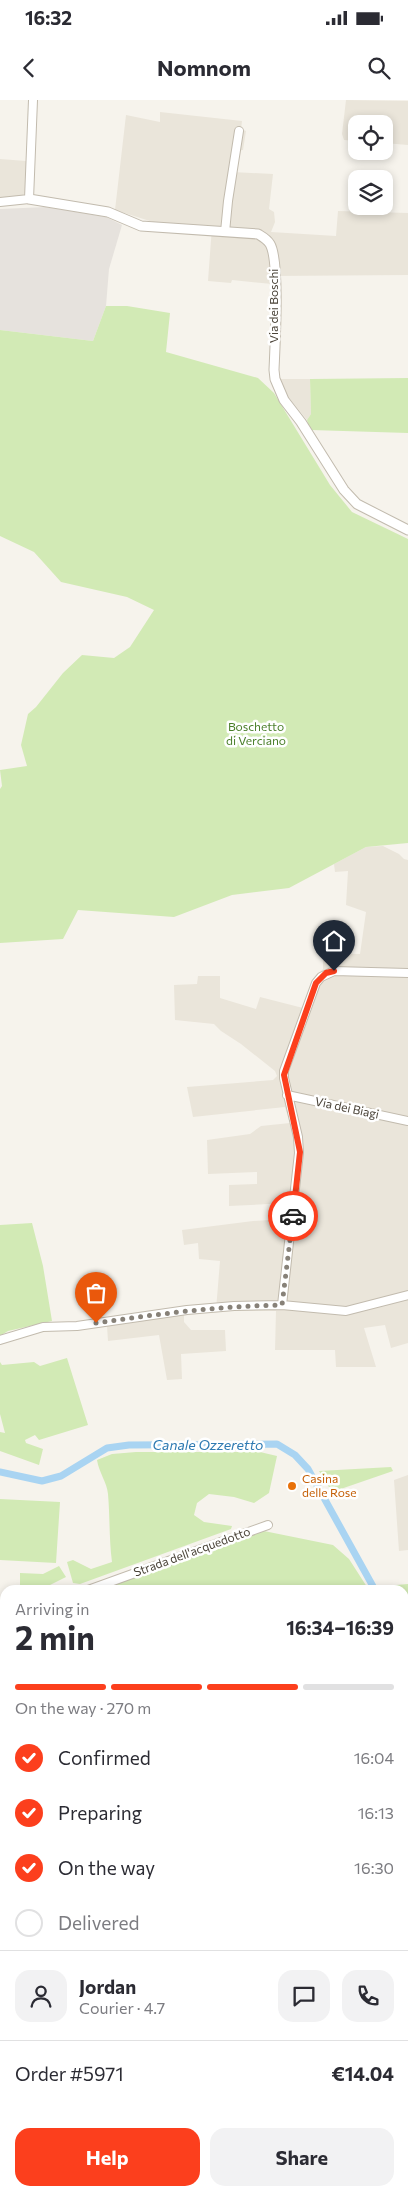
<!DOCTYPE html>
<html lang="en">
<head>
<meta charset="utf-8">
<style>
  :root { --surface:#fff; --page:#f2f2f3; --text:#2b2b33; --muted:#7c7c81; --line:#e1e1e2; --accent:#fc3f1d }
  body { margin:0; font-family:Commissioner,sans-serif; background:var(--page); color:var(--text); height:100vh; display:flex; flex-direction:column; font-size:19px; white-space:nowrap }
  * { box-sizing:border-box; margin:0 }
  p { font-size:16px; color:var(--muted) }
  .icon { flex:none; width:28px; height:28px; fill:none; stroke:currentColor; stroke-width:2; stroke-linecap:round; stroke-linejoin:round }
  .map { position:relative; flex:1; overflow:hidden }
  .sheet { position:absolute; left:0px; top:1485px; width:409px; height:611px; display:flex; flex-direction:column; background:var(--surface); border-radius:15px 15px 0 0; box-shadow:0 2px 8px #0003 }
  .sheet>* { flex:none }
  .controls { position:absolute; left:348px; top:15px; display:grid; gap:10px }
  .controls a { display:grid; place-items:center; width:45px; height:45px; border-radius:10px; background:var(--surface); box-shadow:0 2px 8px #0003; font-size:25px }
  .pin { position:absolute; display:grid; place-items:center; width:42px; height:42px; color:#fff; margin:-51px -21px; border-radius:50% 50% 50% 0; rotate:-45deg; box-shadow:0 0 5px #0007 }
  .pin .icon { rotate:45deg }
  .courier { position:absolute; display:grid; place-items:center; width:50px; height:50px; margin:-25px; border:4px solid #fc3f1d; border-radius:50%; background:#fff; color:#222; box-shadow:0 1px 6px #0007 }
  .head em { font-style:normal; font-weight:700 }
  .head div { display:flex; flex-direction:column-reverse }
  .head { display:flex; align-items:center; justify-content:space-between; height:85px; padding:0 15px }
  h1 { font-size:32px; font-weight:700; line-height:38px }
  .bar { display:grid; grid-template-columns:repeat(4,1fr); gap:8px 5px; align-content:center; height:60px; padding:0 15px }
  .bar i { height:6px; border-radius:4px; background:var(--line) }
  .bar .current { background:var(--accent) }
  .bar p { grid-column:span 4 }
  .line { display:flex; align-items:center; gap:12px; padding:0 15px; border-top:1px solid var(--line) }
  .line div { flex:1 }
  .round { display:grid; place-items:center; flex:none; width:52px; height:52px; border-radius:15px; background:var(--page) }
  ol { padding:0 15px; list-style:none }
  li { display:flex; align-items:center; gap:15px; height:55px }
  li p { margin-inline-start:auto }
  li .icon { padding:5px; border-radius:50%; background:var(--accent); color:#fff; stroke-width:4 }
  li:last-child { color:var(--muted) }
  li i { width:28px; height:28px; border:2px solid var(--line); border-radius:50% }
  .cta { display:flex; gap:10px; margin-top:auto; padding:10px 15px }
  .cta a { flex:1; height:58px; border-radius:15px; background:var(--accent); color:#fff; font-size:20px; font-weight:700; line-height:58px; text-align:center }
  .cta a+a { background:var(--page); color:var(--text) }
  .status { display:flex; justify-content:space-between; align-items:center; height:35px; padding:0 25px; background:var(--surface); direction:ltr }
  .status svg { height:14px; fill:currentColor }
  header { display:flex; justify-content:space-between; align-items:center; height:65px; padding:0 15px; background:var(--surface); font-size:22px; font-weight:700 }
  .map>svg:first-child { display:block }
  .residential { fill:#eae5da }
  .industrial { fill:#e6e2dd }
  .green { fill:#d2eab5 }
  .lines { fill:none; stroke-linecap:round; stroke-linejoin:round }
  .canal { stroke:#a9d4f2; stroke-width:7 }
  .minor-casing { stroke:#c2bbae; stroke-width:10 }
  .tertiary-casing { stroke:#c2bbae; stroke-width:11 }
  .minor { stroke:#fff; stroke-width:8 }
  .tertiary { stroke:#fff; stroke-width:9 }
  .done { stroke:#878178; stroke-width:5; stroke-dasharray:0 9 }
  .route { stroke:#fc3f1d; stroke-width:6 }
  .food-dot { fill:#e8710a; stroke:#fff; stroke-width:2 }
  .labels { text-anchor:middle; stroke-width:5; stroke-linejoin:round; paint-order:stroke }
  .street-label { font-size:12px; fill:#4b4439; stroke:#fff }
  .park-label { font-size:12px; fill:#4a7f2a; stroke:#fff }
  .food-label { font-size:12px; fill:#c56008; stroke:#fff; text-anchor:start }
  .water-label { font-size:14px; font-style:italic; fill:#2e7ab2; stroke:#fff }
</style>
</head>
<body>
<div class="status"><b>16:32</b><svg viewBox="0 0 49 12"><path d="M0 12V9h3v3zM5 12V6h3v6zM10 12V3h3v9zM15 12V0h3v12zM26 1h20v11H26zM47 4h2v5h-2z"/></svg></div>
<header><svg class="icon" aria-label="back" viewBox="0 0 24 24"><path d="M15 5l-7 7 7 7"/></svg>Nomnom<svg class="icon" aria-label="search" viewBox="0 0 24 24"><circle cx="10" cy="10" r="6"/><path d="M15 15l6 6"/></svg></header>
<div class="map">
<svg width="408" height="2096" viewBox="0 0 408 2096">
  <rect width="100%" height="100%" fill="#f6f3ec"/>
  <path class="residential" d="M 346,0 L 408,1 L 408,45 L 384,43 L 384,24 L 356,24 L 356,41 L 344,40 L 342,34 Z
    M 160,12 L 242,21 L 241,29 L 246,31 L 243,50 L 234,51 L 232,72 L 273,74 L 269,109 L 274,112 L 275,122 L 271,132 L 336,136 L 338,111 L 408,113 L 408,175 L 272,176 L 272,184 L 232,180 L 231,183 L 208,181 L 212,127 L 153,122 L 115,110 L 126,15 L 160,22 Z
    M 0,59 L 26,61 L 27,90 L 21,98 L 0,99 Z
    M 278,279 L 310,279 L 311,314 L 307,320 L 281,288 Z
    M 383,746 L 399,754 L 404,759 L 408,760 L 408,1243 L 391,1248 L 385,1225 L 364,1228 L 376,1267 L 336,1267 L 335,1250 L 275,1250 L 276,1211 L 216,1210 L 220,1161 L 199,1159 L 198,1143 L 184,1145 L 182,1130 L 253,1121 L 285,1119 L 288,1103 L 229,1106 L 229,1085 L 257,1084 L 257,1072 L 208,1074 L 207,1040 L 250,1034 L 261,1026 L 290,1023 L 285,1007 L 193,1017 L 187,987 L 273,980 L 277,976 L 275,971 L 241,944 L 221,931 L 214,924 L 175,920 L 174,885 L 197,884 L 198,876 L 220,876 L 220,898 L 256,909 L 260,897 L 303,908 L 318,874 L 323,869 L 323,853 L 360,854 L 366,812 L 346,805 L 348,771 L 335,772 L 334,764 L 366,747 Z
    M 184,1213 L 184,1222 L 191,1230 L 225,1230 L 226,1251 L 181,1254 L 182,1279 L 167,1280 L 159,1235 L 108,1241 L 107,1226 Z
    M 408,1375 L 408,1450 L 399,1451 L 394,1380 Z
    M 0,1742 L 5,1742 L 5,1780 L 0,1779 Z
    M 0,1885 L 5,1885 L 5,1918 L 0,1918 Z"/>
  <path class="industrial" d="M 46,107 L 106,117 L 122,125 L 109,169 L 106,206 L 93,241 L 0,230 L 0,109 Z"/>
  <path class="green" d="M 106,206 L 127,206 L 170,213 L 166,252 L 258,278 L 274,293 L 330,385 L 352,412 L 408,439 L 408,743 L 366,747 L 289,788 L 232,795 L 174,817 L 78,810 L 63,839 L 0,843 L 0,689 L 2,686 L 0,670 L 27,666 L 21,645 L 28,614 L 36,607 L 63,573 L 82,555 L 114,558 L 130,547 L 154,510 L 127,497 L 61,482 L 34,452 L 0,436 L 0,230 L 93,241 Z
    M 408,278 L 408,333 L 311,330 L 310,332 L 307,320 L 311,314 L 310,279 Z
    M 32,1123 L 43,1166 L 52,1221 L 8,1231 L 0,1236 L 0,1125 Z
    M 67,1258 L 88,1325 L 39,1340 L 35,1335 L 25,1340 L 26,1343 L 43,1349 L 39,1365 L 0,1351 L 0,1332 L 5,1333 L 0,1314 L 0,1262 L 2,1265 L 34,1262 L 40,1266 Z
    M 136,1352 L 260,1352 L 277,1356 L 269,1393 L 254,1403 L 234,1397 L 209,1394 L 197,1403 L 194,1415 L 204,1422 L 232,1426 L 231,1429 L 80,1484 L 73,1483 L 67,1462 L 73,1460 L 91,1469 L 112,1462 C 109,1439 110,1417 108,1394 C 107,1382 99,1373 97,1360 L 112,1354 Z
    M 391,1367 L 393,1371 L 332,1392 L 319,1371 Z
    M 0,1399 L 60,1402 L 56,1463 L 0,1460 Z
    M 259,1430 L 333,1445 L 349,1459 L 369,1490 L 104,1490 L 144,1472 Z
    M 59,1466 L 66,1477 L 48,1486 L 20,1490 L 20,1473 L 43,1474 Z
    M 408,1484 L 408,1518 L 404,1512 L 404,1490 L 388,1490 L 384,1486 Z
    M 5,1524 L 5,1584 L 0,1583 L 0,1526 Z
    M 404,1546 L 408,1555 L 408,1678 L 404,1687 L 408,1728 L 408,2096 L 383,2096 L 379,2091 L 404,2091 Z"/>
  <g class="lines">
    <path class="canal" d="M 0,1372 L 42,1381 L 61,1376 L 107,1348 L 129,1345 L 277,1344 L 295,1355 L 308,1369 L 375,1490
      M 404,1532 L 408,1538"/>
    <defs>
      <path id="minor" d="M 0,102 L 29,99 L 33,0
        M 225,132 L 228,101 L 239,31
        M 287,995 L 408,1021
        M 282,1205 L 299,1053 L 298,1037 L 284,978 L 284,971 L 316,883 L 321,877 L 334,871 L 408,873
        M 0,1240 L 43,1227 L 77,1226 L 187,1210 L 234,1206 L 282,1205 L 346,1211 L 408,1195
        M 88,1490 L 268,1425
        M 0,1522 L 5,1520
        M 0,1670 L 5,1670
        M 139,2096 L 140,2091"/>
      <path id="tertiary" d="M 29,99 L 108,112 L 141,126 L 258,134 C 263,137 267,139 270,144 C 280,161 275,245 274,270 L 275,279 L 284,300 L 301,322 L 344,390 L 357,404 L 408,430"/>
    </defs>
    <use href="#minor" class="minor-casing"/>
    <use href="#tertiary" class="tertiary-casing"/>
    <use href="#minor" class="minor"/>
    <use href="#tertiary" class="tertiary"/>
  </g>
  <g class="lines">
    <path class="done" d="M 96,1223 C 158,1214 219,1206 282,1205 L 293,1116"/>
    <path class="route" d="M 293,1116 L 300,1052 L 284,975 L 316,883 L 326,873 L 334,871"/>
  </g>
  <circle class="food-dot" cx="292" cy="1386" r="5"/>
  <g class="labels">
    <g class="street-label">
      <text transform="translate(274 206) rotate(-90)" y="4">Via dei Boschi</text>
      <text transform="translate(347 1008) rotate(12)" y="4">Via dei Biagi</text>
      <text transform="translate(192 1452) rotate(-20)" y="4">Strada dell'acquedotto</text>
    </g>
    <g class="park-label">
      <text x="256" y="631">Boschetto<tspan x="256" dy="14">di Verciano</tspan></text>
    </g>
    <g class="food-label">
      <text x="302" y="1383">Casina<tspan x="302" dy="14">delle Rose</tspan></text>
    </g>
    <g class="water-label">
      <text x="208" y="1350">Canale Ozzeretto</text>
    </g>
  </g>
</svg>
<div class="controls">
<a><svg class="icon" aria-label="locate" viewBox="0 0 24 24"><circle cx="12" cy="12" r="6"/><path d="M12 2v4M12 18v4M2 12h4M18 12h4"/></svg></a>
<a><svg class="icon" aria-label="layers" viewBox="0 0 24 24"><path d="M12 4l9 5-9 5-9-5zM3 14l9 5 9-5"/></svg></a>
</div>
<div class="pin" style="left:96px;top:1223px;background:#ea580c"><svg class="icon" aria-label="bag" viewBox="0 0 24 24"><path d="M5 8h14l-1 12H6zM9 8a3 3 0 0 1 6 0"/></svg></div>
<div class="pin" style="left:334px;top:871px;background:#1f2937"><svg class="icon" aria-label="home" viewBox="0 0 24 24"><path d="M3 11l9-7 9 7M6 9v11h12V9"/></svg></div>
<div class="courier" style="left:293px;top:1116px"><svg class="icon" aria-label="car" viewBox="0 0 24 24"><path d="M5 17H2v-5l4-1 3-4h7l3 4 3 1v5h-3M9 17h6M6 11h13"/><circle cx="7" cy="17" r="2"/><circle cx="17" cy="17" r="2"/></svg></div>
<section class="sheet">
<div class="head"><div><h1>2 min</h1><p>Arriving in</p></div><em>16:34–16:39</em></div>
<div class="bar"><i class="current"></i><i class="current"></i><i class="current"></i><i></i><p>On the way · 270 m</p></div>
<ol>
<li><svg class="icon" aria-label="check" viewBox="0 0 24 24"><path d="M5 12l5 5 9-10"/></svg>Confirmed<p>16:04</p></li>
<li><svg class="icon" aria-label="check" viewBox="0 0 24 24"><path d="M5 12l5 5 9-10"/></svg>Preparing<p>16:13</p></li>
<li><svg class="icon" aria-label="check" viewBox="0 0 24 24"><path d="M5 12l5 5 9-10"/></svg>On the way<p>16:30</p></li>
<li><i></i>Delivered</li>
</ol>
<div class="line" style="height:90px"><a class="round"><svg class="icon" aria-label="person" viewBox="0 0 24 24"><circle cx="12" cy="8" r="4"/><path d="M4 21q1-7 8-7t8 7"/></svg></a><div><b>Jordan</b><p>Courier · 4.7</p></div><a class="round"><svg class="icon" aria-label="chat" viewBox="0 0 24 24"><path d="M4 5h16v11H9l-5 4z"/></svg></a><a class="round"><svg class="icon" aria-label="phone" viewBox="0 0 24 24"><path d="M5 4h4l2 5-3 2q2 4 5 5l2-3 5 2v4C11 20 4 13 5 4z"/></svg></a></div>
<div class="line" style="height:65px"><div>Order #5971</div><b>€14.04</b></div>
<div class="cta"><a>Help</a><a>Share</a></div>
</section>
</div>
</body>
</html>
